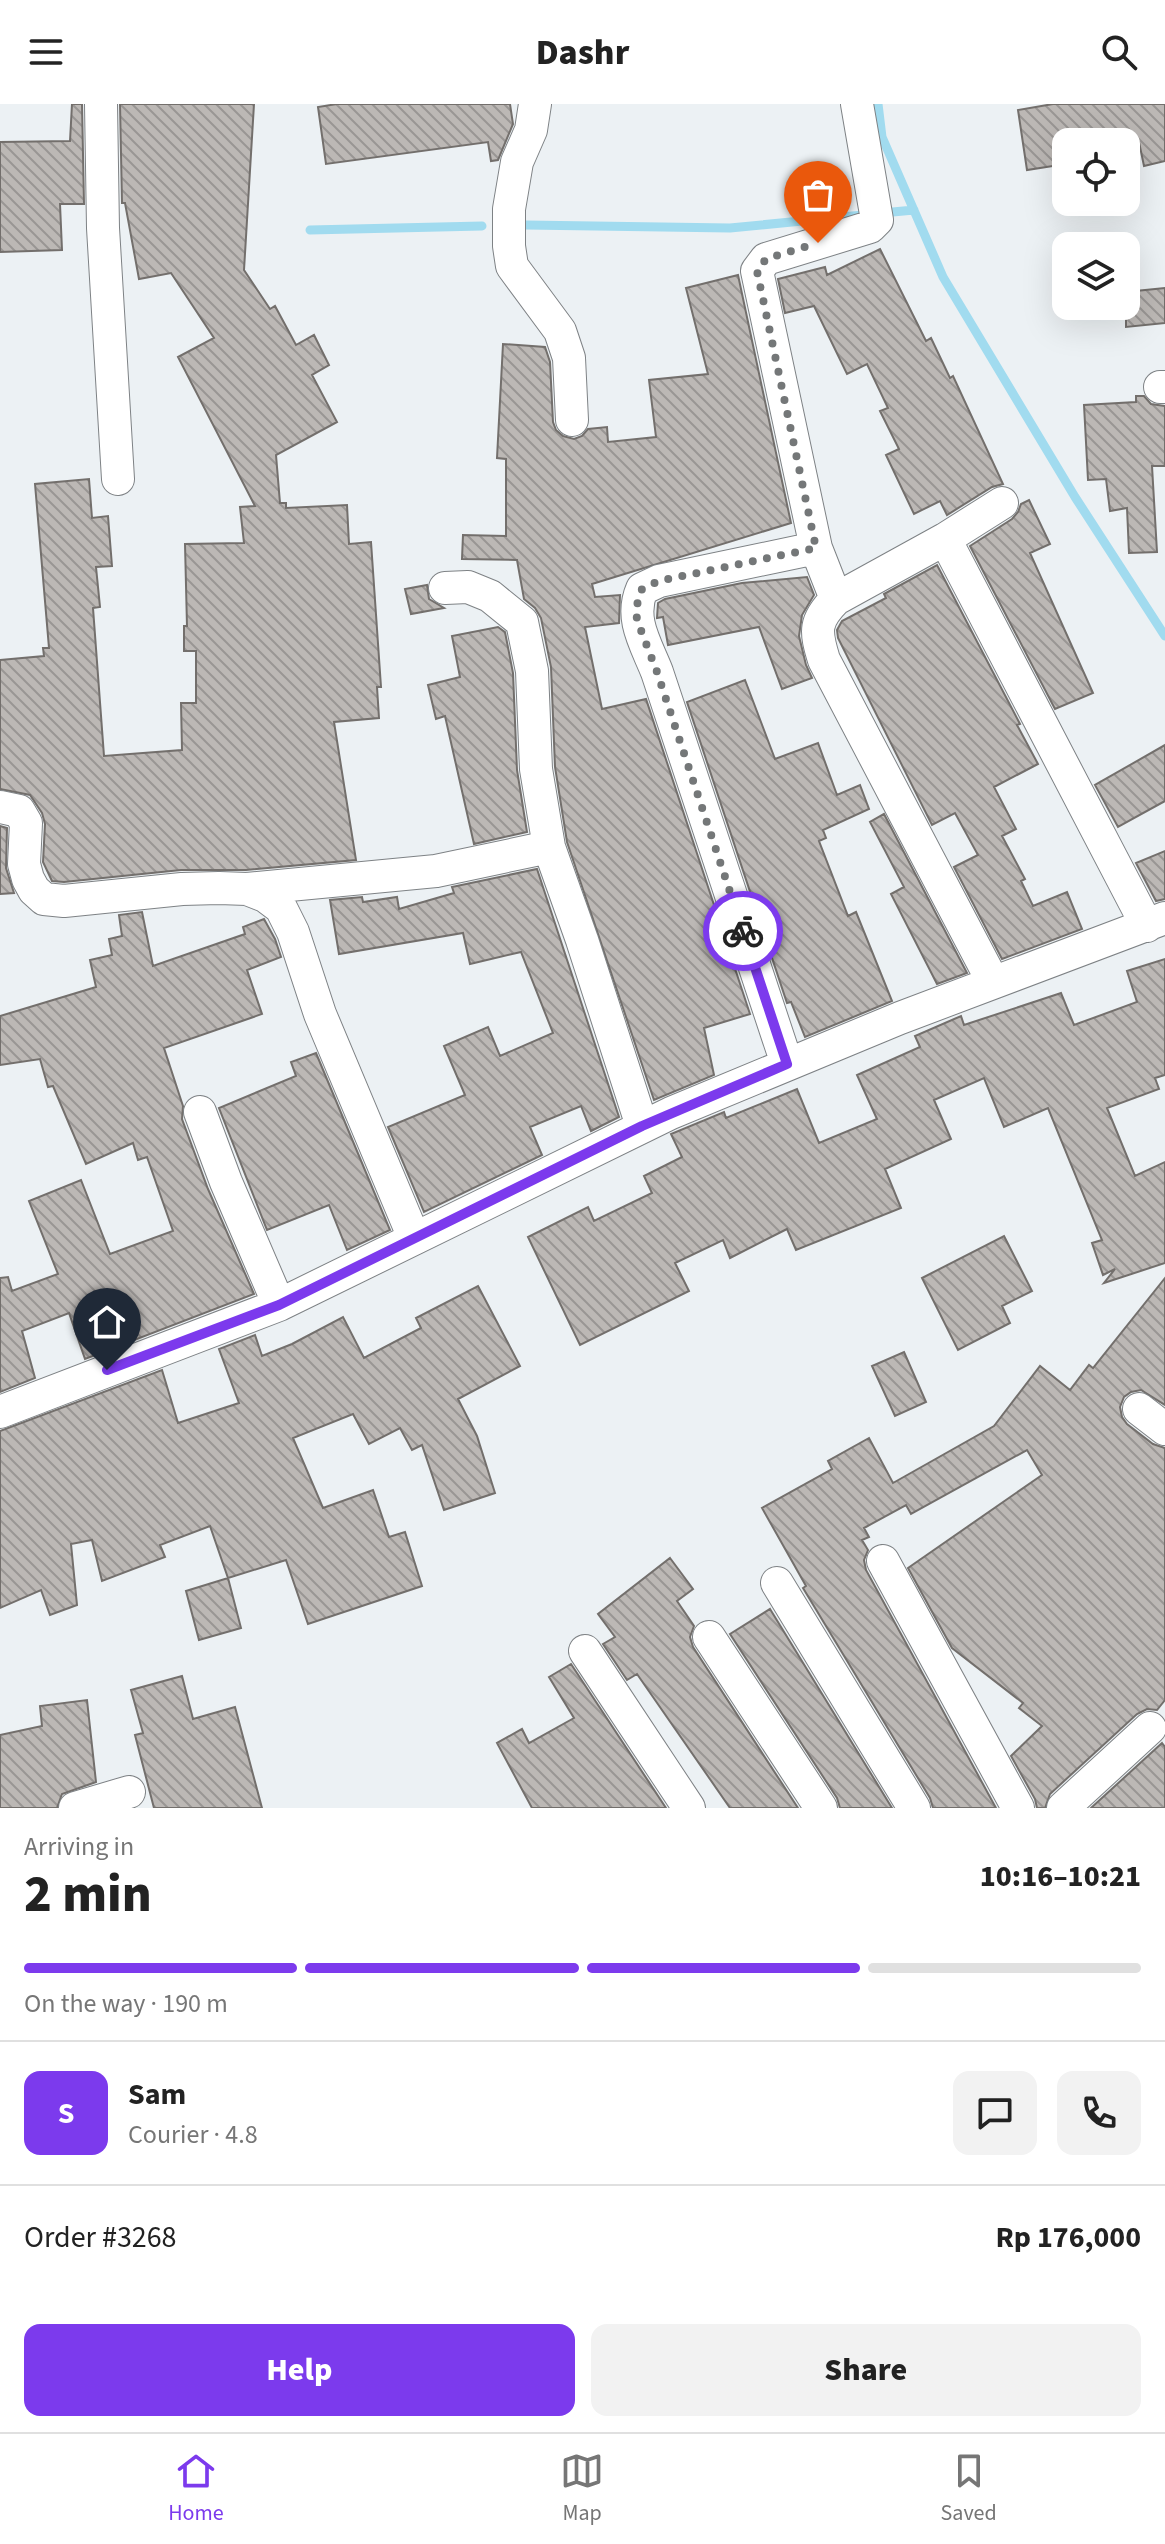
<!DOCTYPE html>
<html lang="en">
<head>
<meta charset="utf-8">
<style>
  :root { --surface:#fff; --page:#f2f2f2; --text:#222; --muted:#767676; --line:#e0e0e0; --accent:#7c3aed }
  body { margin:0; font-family:"Source Sans 3",sans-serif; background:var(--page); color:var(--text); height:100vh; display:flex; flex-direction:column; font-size:30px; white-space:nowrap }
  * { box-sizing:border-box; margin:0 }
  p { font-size:26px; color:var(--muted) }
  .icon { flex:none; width:44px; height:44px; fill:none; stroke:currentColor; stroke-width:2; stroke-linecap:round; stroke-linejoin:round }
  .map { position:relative; height:1704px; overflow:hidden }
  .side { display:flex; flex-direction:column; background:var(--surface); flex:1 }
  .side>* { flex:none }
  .controls { position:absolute; left:1052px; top:24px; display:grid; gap:16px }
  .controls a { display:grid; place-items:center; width:88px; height:88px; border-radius:16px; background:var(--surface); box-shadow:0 8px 32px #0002; font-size:40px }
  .pin { position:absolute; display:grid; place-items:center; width:68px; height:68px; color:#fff; margin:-82px -34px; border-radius:50% 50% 50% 0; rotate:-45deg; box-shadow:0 0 8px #0007 }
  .pin .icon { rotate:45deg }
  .courier { position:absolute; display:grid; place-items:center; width:80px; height:80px; margin:-40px; border:6px solid #7c3aed; border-radius:50%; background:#fff; color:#222; box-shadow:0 2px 10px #0007 }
  .head em { font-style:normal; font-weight:800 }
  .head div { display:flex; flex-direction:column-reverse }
  .head { display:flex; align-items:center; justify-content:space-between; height:136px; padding:0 24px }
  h1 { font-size:52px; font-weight:800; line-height:60px }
  .bar { display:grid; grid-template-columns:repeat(4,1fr); gap:12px 8px; align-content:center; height:96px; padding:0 24px }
  .bar i { height:10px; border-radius:6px; background:var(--line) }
  .bar .on { background:var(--accent) }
  .bar p { grid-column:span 4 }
  .line { display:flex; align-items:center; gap:20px; padding:0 24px; border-top:2px solid var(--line) }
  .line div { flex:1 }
  .round { display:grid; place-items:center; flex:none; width:84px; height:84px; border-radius:16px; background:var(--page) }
  .cta { display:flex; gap:16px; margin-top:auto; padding:16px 24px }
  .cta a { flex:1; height:92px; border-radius:16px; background:var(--accent); color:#fff; font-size:32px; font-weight:800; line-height:92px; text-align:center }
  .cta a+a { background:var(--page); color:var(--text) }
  header { display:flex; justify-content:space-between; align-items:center; height:104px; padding:0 24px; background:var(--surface); font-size:36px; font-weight:800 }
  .dock { display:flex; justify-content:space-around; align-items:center; height:112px; border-top:2px solid var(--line); background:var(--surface); font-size:22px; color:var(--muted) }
  .dock a { display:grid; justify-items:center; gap:4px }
  .dock .on { color:var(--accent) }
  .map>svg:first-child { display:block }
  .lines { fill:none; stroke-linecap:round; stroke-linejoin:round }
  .stream { stroke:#a1dbef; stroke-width:9 }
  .building { fill:url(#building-back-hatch); stroke:#736f6c; stroke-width:2 }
  .minor-casing { stroke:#7e8285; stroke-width:34 }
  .minor { stroke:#fff; stroke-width:32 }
  .done { stroke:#747778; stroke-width:8; stroke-dasharray:0 14.4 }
  .route { stroke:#7c3aed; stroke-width:10 }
</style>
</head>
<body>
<header><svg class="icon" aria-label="menu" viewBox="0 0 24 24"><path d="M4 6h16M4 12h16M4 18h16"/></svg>Dashr<svg class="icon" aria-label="search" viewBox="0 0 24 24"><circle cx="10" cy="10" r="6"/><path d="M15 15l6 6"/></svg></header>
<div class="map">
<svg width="1165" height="1704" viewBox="0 0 1165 1704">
  <defs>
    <pattern id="building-back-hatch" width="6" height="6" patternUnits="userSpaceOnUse" patternTransform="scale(2)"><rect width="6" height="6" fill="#bcb8b5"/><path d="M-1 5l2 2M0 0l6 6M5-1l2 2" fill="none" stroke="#999694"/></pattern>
  </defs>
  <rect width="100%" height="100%" fill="#ecf1f4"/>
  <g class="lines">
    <path class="stream" d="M 878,0 L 882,33 L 943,173 L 1075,393 L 1165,532
      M 882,109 L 914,106
      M 526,121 L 730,124 L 863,111
      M 310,126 L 482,122"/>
  </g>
  <path class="building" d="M 72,0 L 82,0 L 84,100 L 60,100 L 62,146 L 0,148 L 0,38 L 70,37 Z
    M 120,0 L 254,0 L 244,166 L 270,205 L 275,202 L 296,241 L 314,231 L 329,261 L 312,271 L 337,318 L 276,351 L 280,399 L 286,399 L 286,404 L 347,401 L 349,440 L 371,438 L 381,583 L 377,583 L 379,614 L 334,618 L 356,756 L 246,766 L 181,766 L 64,778 L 52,777 L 43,758 L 45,720 L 42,709 L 30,691 L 0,685 L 0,556 L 44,552 L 43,544 L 49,544 L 35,380 L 89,375 L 92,414 L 108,412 L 112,462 L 96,463 L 100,503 L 93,504 L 104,652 L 182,646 L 181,599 L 196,599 L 196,547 L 184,547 L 184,522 L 187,522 L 185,440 L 244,439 L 240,403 L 255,402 L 178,253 L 214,234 L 171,169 L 139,175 L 125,99 L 122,99 Z
    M 337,0 L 510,0 L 513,20 L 498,56 L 491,57 L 488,38 L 326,60 L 318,3 Z
    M 1053,0 L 1165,0 L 1165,57 L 1144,62 L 1139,38 L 1066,38 L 1066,60 L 1027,66 L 1018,6 Z
    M 880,145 L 926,237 L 931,234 L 950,274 L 953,272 L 1003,380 L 992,383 L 947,411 L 940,397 L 914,410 L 886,351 L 899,345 L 880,307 L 888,304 L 867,260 L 847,270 L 814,202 L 785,209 L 778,175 L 825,163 L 827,171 Z
    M 738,171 L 791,419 L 592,480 L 595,493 L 620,491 L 619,519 L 585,523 L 602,605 L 646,595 L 750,910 L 704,924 L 714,971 L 654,996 L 567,738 L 555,663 L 551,563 L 541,514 L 535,504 L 524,495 L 517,456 L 462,455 L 463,431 L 506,432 L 506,355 L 497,354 L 503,240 L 545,243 L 550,258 L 553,318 L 556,326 L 563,332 L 574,335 L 582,332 L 588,325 L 607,323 L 608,338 L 656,333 L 649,276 L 708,270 L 686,184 Z
    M 1165,184 L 1165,219 L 1126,223 L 1126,188 Z
    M 1136,292 L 1144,292 L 1151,300 L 1165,302 L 1165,362 L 1152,362 L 1157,448 L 1129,449 L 1127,404 L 1110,407 L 1106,375 L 1088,376 L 1084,301 L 1136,298 Z
    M 1029,396 L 1050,440 L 1030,449 L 1093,589 L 1055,605 L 970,442 L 1012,415 L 1018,408 L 1021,400 Z
    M 937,461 L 1020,620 L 1017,621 L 1038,660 L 994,683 L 1016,725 L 1002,732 L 1025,775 L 1021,777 L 1033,802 L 1067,788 L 1082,825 L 1002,855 L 954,763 L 978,751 L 955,709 L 932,721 L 838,534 L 837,526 L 842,517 L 886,494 L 884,490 Z
    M 807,473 L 814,491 L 802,511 L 799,532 L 806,561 L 812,574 L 782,585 L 759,523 L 668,541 L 663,513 L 657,514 L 658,499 L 665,495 L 742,479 Z
    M 427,481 L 429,495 L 444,504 L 411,510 L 405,485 Z
    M 498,523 L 505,528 L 513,569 L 517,666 L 527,728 L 474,740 L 445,612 L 436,615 L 428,581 L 460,573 L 452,532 Z
    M 745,576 L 775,655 L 818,639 L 837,691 L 860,681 L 869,705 L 823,726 L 826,734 L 819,737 L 848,812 L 856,808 L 892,897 L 805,933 L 791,898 L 787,899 L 687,598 Z
    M 1165,641 L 1165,697 L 1118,723 L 1095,681 Z
    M 884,710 L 967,869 L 937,880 L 891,790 L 904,783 L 870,718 Z
    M 0,722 L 7,724 L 6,764 L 14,789 L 0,790 Z
    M 1165,747 L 1165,795 L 1156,797 L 1136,759 Z
    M 537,765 L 619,1013 L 591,1027 L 581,1002 L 530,1023 L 542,1051 L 424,1108 L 388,1023 L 465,991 L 444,942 L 488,923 L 500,952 L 553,929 L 521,848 L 470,860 L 463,829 L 339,850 L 330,796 L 362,793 L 363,798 L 397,793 L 399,805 L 454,789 L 452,783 Z
    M 142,808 L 153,862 L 245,830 L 243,823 L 264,815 L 275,835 L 281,853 L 247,866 L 262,910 L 164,944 L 183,1002 L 182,1015 L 208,1085 L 254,1190 L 85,1255 L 69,1209 L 22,1227 L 35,1274 L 0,1288 L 0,1174 L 8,1173 L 12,1187 L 58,1170 L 29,1097 L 81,1076 L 110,1150 L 173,1127 L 147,1053 L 138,1056 L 133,1039 L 86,1060 L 53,982 L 48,983 L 40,955 L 0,961 L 0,912 L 96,883 L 90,856 L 112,851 L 109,835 L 122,832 L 119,811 Z
    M 1165,855 L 1165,971 L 1155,974 L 1159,985 L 1107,1004 L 1135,1072 L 1165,1058 L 1165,1159 L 1104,1179 L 1115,1165 L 1103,1171 L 1092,1139 L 1102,1136 L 1048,1004 L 1004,1023 L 984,974 L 934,996 L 951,1035 L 885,1065 L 901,1104 L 796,1146 L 787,1125 L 730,1154 L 723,1136 L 675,1159 L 689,1187 L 580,1241 L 528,1133 L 588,1103 L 594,1117 L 652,1089 L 644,1072 L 682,1053 L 671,1030 L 724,1008 L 726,1014 L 797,985 L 819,1039 L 877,1015 L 857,971 L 920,943 L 915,932 L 961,912 L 964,921 L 1061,889 L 1074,921 L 1137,898 L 1127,867 Z
    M 316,949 L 390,1126 L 347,1146 L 329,1101 L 267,1126 L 219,1004 L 296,972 L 291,958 Z
    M 1004,1132 L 1032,1187 L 1002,1202 L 1010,1219 L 958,1246 L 922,1174 Z
    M 1165,1174 L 1165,1301 L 1141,1286 L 1131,1288 L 1124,1293 L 1120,1303 L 1122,1313 L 1127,1320 L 1153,1340 L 1165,1344 L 1165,1596 L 1157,1606 L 1147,1605 L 1137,1610 L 1050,1690 L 1045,1704 L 1037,1704 L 1035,1695 L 1011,1652 L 1042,1622 L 1019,1604 L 1023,1599 L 952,1544 L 908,1464 L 1042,1371 L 1027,1346 L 911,1410 L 906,1401 L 864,1424 L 869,1433 L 862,1436 L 868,1446 L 864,1456 L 866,1466 L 996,1704 L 933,1704 L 930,1694 L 803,1484 L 806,1482 L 762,1404 L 832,1365 L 828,1357 L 869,1334 L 893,1379 L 994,1322 L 1040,1262 L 1070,1286 L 1089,1261 L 1093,1264 Z
    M 478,1182 L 520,1262 L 458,1295 L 477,1332 L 495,1389 L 444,1406 L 422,1341 L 412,1346 L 400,1324 L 369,1340 L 353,1310 L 293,1334 L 323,1404 L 373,1386 L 389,1433 L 405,1428 L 422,1482 L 308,1520 L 286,1456 L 228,1474 L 210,1422 L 160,1441 L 165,1453 L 102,1477 L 92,1436 L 71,1440 L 77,1501 L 50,1511 L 41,1486 L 0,1504 L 0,1327 L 162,1266 L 178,1319 L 239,1299 L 219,1245 L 255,1231 L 262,1252 L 292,1240 L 343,1213 L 364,1254 L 421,1224 L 416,1214 Z
    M 904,1248 L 926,1298 L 895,1312 L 872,1262 Z
    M 670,1454 L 693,1485 L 677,1497 L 694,1522 L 690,1533 L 693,1543 L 798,1704 L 730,1704 L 637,1570 L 627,1576 L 603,1540 L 615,1533 L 598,1510 Z
    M 228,1474 L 241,1524 L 199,1536 L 186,1487 Z
    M 770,1505 L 892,1704 L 840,1704 L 837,1694 L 730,1530 Z
    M 571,1560 L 666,1704 L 532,1704 L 497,1639 L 522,1625 L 529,1639 L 574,1614 L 549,1573 Z
    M 182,1572 L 193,1615 L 235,1603 L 262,1704 L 154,1704 L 135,1631 L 143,1629 L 131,1586 Z
    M 87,1596 L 96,1678 L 62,1690 L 57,1704 L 0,1704 L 0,1631 L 42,1622 L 40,1602 Z
    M 1162,1639 L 1165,1643 L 1165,1704 L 1091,1704 Z"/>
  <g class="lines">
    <defs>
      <path id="minor" d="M 101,0 L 103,124 L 118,375
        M 535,0 L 531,26 L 517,58 L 509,105 L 509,142 L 512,162 L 560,227 L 569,254 L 572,316
        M 1160,283 L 1165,283
        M 945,435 L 1147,822
        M 445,484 L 468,483 L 490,492 L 522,518 L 532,567 L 536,665 L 549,743 L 582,836 L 642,1022
        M 836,495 L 816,444 L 757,167 L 766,155 L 870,123 L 877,116 L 857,0
        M 0,703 L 19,707 L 26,719 L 24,760 L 28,775 L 34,786 L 44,795 L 64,797 L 182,785 L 219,784 L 247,785 L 265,792 L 281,804 L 293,828 L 320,910 L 414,1134
        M 247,785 L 436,767 L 549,743
        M 993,878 L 824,556 C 815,527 814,517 836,495 L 945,435 L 1002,399
        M 787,960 L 657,568 C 646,540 629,515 642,485 L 659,477 L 816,444
        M 200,1008 L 226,1078 L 279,1201
        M 1139,1305 L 1165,1325
        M 0,1308 L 279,1201 L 671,1009 L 900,914 L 1165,814
        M 883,1457 L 1018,1704
        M 777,1479 L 914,1704
        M 709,1533 L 821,1704
        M 585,1547 L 689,1704
        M 75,1704 L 129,1688
        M 1063,1704 L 1150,1624"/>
    </defs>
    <use href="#minor" class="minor-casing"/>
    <use href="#minor" class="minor"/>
  </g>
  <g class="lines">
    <path class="done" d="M 743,827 L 657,568 L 637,516 L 636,504 L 642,485 L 659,477 L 816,444 L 757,167 L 766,155 L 818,139"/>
    <path class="route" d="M 107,1266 L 279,1201 L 642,1022 L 787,960 L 743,827"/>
  </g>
</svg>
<div class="controls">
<a><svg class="icon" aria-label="locate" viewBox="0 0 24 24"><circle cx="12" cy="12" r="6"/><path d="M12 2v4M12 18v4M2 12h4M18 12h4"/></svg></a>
<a><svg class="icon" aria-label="layers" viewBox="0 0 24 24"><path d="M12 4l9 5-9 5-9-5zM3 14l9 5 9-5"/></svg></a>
</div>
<div class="pin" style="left:818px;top:139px;background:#ea580c"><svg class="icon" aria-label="bag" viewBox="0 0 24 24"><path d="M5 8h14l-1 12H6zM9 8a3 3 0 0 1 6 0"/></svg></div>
<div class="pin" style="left:107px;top:1266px;background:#1f2937"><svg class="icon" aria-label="home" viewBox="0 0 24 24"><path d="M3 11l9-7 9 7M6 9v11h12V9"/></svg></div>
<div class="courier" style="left:743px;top:827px"><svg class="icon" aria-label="bike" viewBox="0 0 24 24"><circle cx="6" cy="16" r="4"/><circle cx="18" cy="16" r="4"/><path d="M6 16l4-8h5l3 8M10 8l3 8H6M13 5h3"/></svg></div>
</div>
<section class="side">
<div class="head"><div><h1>2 min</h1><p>Arriving in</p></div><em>10:16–10:21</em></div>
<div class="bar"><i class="on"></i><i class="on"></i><i class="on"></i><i></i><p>On the way · 190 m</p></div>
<div class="line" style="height:144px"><b class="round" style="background:var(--accent);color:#fff">S</b><div><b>Sam</b><p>Courier · 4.8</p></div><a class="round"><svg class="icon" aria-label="chat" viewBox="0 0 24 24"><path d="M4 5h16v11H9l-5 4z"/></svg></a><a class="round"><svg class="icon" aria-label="phone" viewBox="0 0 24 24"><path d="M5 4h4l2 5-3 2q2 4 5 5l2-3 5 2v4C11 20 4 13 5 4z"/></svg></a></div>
<div class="line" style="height:104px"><div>Order #3268</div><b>Rp 176,000</b></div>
<div class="cta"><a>Help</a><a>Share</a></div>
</section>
<nav class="dock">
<a class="on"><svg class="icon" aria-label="home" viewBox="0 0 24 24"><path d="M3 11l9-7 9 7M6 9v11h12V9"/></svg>Home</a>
<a><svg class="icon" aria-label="map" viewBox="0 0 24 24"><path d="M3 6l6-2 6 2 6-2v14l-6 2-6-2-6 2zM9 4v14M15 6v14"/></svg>Map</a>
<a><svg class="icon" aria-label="saved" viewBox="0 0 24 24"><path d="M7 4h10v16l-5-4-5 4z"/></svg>Saved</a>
</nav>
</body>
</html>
